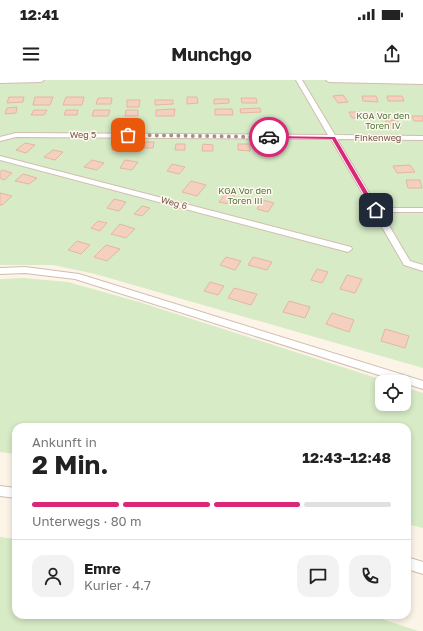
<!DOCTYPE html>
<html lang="de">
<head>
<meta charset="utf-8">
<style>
  :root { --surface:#fff; --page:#f2f2f2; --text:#222; --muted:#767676; --line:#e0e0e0; --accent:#db2777 }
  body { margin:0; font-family:"Golos Text",sans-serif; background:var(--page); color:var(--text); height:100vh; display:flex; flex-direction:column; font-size:15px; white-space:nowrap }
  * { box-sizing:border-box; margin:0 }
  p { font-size:13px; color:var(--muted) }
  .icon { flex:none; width:22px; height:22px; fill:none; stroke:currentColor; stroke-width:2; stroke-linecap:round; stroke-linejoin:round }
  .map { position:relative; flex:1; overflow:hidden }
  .sheet { position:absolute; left:12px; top:343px; width:399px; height:196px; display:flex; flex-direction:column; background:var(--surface); border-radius:12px; box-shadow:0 2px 6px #0003 }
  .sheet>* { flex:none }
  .buttons { position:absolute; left:375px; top:295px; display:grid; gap:8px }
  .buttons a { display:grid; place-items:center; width:36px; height:36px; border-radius:8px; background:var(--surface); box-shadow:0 2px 6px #0003; font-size:20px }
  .pin { position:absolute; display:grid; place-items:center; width:34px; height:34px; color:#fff; margin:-17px; border-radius:8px; box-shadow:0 2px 6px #0006 }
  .courier { position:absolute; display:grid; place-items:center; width:40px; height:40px; margin:-20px; border:3px solid #db2777; border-radius:50%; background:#fff; color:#222; box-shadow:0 1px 5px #0007 }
  .head em { font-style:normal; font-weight:700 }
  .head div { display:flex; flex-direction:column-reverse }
  .head { display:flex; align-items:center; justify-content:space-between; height:68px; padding:0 20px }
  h1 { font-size:26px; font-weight:700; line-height:30px }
  .bar { display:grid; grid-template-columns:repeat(4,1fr); gap:6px 4px; align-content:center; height:48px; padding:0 20px }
  .bar i { height:5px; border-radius:3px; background:var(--line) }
  .bar .on { background:var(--accent) }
  .bar p { grid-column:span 4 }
  .line { display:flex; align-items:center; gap:10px; padding:0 20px; border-top:1px solid var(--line) }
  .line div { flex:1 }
  .round { display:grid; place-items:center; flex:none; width:42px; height:42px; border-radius:12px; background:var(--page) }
  .status { display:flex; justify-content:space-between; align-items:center; height:28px; padding:0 20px; background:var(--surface); direction:ltr }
  .status svg { height:11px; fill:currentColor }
  header { display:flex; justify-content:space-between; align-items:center; height:52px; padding:0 20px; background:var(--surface); font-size:18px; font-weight:700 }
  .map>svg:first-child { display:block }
  .green { fill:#d7ebc6 }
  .building { fill:#f3d0bf; stroke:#e6b69f }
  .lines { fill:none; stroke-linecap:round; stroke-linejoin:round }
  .lane-casing { stroke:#d2bdb0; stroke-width:2 }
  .lane { fill:#fff; fill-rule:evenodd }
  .route { fill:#db2777 }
  .done { stroke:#a78f82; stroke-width:4; stroke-dasharray:0 7.2 }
  .labels { text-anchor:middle; stroke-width:3; stroke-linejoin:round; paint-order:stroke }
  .far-park-label { font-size:9px; fill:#547840; stroke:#fff8ef }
  .far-street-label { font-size:9px; fill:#78584b; stroke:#fff8ef }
</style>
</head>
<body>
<div class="status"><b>12:41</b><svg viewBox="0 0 49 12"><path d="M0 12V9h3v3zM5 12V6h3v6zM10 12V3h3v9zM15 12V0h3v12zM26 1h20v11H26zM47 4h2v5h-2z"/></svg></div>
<header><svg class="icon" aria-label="menu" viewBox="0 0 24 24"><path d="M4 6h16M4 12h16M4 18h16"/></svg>Munchgo<svg class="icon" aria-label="share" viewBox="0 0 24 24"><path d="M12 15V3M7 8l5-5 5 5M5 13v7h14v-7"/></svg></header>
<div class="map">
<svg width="423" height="551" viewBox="0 0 423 551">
  <rect width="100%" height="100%" fill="#fdf4e8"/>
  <path class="green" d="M 0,0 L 423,0 L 423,288 L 95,194 L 53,185 L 0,185 Z
    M 23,198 L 68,202 L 139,222 L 389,302 L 382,302 L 382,324 L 404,324 L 404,307 L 423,313 L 423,448 L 407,444 L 407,347 L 16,347 L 16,374 L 0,372 L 0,199 Z
    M 0,457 L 16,459 L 16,535 L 370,535 L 418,551 L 0,551 Z"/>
  <path class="building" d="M 343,15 L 348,22 L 338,23 L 333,16 Z
    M 362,16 L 376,16 L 378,22 L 363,21 Z
    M 387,16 L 402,16 L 404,21 L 388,21 Z
    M 9,17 L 24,17 L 23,22 L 7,23 Z
    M 35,17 L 53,17 L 50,25 L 33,25 Z
    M 66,17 L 84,17 L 82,25 L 63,25 Z
    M 187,17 L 197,17 L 198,23 L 187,24 Z
    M 98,18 L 112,18 L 111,24 L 96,24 Z
    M 241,18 L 256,18 L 257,23 L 242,23 Z
    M 214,19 L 229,19 L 229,23 L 214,24 Z
    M 127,20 L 140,20 L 139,27 L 127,27 Z
    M 155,20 L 173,20 L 173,24 L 155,25 Z
    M 17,27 L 16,33 L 5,34 L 7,28 Z
    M 260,28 L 261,32 L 241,33 L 240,29 Z
    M 175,29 L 174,36 L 156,36 L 156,30 Z
    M 215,29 L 232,29 L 233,35 L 215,35 Z
    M 34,30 L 47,30 L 44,35 L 31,35 Z
    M 66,30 L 78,30 L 77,35 L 64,35 Z
    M 94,30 L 110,30 L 108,36 L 92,36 Z
    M 126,30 L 138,30 L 138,36 L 125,36 Z
    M 349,32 L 360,32 L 362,38 L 352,38 Z
    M 412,36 L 423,36 L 423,41 L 414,41 Z
    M 397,40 L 401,48 L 388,48 L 385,41 Z
    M 113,62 L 118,62 L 117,70 L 112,70 Z
    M 143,62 L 154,62 L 153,68 L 143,68 Z
    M 25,63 L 35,65 L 26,73 L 16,70 Z
    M 176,64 L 185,64 L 185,70 L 175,70 Z
    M 203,64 L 213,65 L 213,71 L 202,71 Z
    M 238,64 L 250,64 L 250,71 L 238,70 Z
    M 266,64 L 276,64 L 277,71 L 268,71 Z
    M 53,70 L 63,72 L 55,80 L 44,77 Z
    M 92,80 L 104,83 L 97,90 L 84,87 Z
    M 125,80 L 138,82 L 132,90 L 120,88 Z
    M 172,84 L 185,87 L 179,94 L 167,91 Z
    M 410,85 L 415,92 L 397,93 L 393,86 Z
    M 2,90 L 12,93 L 4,100 L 0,98 L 0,92 Z
    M 23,94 L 37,98 L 29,104 L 15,101 Z
    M 406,100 L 420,100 L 422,108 L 408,108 Z
    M 191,101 L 206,105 L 197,116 L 182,112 Z
    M 0,113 L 12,116 L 2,125 L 0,125 Z
    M 225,114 L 235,116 L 229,124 L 219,122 Z
    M 114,119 L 126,122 L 119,131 L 107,128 Z
    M 263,120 L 274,123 L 268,132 L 257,129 Z
    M 142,126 L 150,128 L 142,136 L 134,134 Z
    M 98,141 L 107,143 L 100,151 L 91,148 Z
    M 120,144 L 135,149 L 126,158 L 111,154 Z
    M 77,161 L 90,165 L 81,174 L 68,170 Z
    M 106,165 L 120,169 L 107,181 L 94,177 Z
    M 226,177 L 241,181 L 235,190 L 220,185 Z
    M 253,177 L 272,182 L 267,190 L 248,185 Z
    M 317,189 L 328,192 L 322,203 L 311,200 Z
    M 347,195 L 362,199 L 355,213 L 340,209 Z
    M 210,202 L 224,206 L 218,215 L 204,211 Z
    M 234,208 L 257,214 L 251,225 L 228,218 Z
    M 289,221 L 310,227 L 305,238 L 283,232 Z
    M 332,233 L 354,240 L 349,252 L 326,244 Z
    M 385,249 L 409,256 L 405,268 L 381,261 Z"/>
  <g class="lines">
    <defs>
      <path id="lane" d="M 0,0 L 44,0 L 41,2 L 0,3 Z
        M 296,0 L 302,0 L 335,55 L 423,56 L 423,60 L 337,59 L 378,128 L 423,128 L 423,132 L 381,132 L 410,181 L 423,185 L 423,191 L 404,185 L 331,59 L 16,57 L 0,61 L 0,57 L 16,53 L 328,55 Z
        M 326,0 L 423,0 L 423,4 L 329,2 Z
        M 0,76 L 351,167 L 352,169 L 348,172 L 0,80 Z
        M 25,187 L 79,194 L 423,301 L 423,309 L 75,199 L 25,193 L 0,194 L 0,188 Z
        M 0,406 L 16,408 L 16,418 L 0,416 Z
        M 407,477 L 423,482 L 423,494 L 407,489 Z"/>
    </defs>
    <use href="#lane" class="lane-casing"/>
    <use href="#lane" class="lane"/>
  </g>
  <path class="route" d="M 268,56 L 335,57 L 378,130 L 376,132 L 373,130 L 332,59 L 269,58 Z"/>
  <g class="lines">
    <path class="done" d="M 128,55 L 269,57"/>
  </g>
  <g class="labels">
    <g class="far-park-label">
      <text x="383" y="39">KGA Vor den<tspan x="383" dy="10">Toren IV</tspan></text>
      <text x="245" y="114">KGA Vor den<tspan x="245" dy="10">Toren III</tspan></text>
    </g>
    <g class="far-street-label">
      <text x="83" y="58">Weg 5</text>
      <text x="378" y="61">Finkenweg</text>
      <text transform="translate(174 123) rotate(15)" y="3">Weg 6</text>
    </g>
  </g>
</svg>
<div class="buttons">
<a><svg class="icon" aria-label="locate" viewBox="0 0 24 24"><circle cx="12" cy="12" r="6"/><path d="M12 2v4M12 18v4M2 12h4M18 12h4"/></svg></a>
</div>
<div class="pin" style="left:128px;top:55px;background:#ea580c"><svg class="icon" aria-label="bag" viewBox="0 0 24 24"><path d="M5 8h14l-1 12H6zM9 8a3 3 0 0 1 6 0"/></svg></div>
<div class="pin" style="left:376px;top:130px;background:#1f2937"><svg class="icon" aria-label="home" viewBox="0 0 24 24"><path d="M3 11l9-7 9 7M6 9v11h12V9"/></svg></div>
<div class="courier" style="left:269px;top:57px"><svg class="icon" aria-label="car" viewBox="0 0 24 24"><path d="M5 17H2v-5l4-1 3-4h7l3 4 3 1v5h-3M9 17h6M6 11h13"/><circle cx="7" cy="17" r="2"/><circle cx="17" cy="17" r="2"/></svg></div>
<section class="sheet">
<div class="head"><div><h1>2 Min.</h1><p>Ankunft in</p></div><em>12:43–12:48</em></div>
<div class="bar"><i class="on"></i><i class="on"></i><i class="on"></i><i></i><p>Unterwegs · 80 m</p></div>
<div class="line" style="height:72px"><a class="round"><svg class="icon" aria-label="person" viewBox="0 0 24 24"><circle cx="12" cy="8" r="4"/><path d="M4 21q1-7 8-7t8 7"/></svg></a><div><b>Emre</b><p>Kurier · 4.7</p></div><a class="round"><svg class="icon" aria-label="chat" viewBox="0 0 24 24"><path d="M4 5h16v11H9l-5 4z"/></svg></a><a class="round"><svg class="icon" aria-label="phone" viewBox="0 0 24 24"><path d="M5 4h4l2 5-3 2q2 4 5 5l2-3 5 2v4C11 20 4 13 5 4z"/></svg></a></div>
</section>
</div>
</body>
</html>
